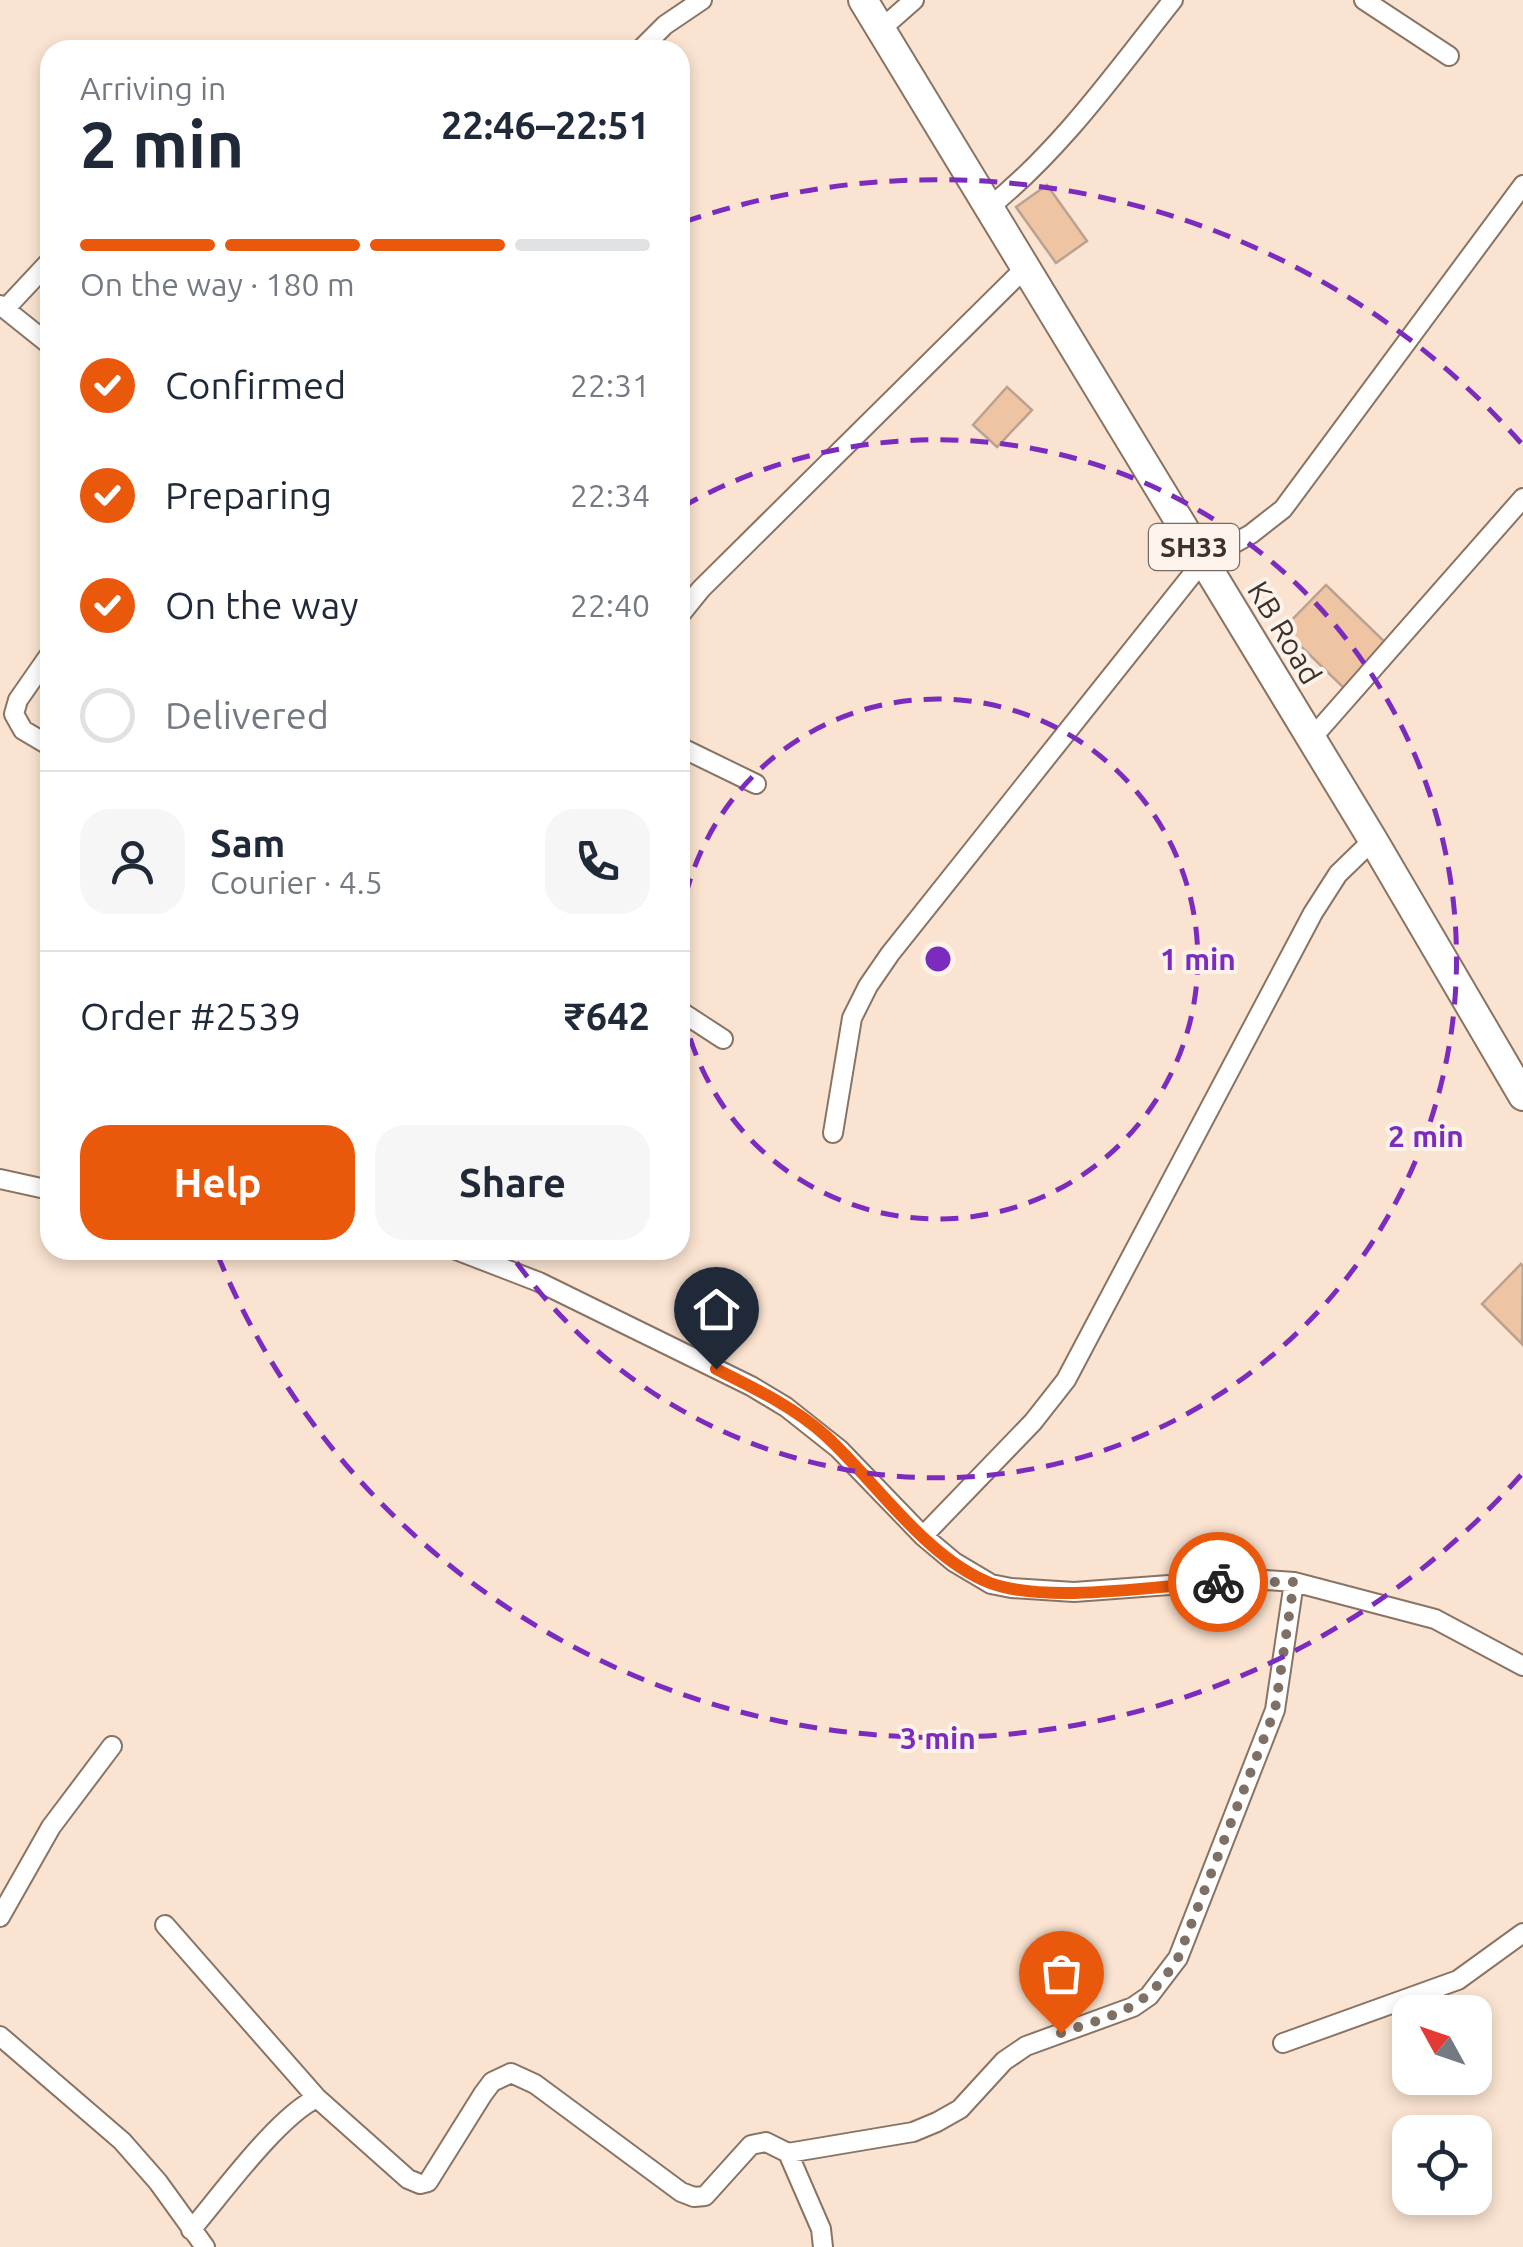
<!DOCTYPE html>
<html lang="en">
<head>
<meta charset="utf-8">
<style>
  :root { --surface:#fff; --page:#f6f6f7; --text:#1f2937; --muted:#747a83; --line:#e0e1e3; --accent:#ea580c }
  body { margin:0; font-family:Ubuntu,sans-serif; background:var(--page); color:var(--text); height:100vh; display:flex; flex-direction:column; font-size:38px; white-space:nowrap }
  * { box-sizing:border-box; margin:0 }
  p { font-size:32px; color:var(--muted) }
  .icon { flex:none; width:55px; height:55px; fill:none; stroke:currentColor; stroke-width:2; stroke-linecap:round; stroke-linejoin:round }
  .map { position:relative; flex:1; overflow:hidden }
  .sheet { position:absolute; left:40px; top:40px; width:650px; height:1220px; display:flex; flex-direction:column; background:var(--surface); border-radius:30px; box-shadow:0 5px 15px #0003 }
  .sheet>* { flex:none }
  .needle { width:65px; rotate:310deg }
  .fabs { position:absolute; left:1392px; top:1995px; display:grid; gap:20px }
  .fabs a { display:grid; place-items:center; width:100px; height:100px; border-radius:20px; background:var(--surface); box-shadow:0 5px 15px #0003; font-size:50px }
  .pin { position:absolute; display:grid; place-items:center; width:85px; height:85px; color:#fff; margin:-102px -42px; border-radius:50% 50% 50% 0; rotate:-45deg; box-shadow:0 0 10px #0007 }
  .pin .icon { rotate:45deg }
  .courier { position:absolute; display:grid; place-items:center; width:100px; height:100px; margin:-50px; border:8px solid #ea580c; border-radius:50%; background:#fff; color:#222; box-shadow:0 2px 12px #0007 }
  .summary em { font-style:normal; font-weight:600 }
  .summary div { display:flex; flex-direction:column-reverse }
  .summary { display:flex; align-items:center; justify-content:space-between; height:170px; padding:0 40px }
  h1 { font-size:65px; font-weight:600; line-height:75px }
  .bar { display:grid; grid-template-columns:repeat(4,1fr); gap:15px 10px; align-content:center; height:120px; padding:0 40px }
  .bar i { height:12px; border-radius:8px; background:var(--line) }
  .bar .active { background:var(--accent) }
  .bar p { grid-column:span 4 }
  .line { display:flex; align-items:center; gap:25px; padding:0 40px; border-top:2px solid var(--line) }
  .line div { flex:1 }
  .round { display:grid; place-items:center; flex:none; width:105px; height:105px; border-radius:30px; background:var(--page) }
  ol { padding:0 40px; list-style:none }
  li { display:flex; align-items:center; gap:30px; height:110px }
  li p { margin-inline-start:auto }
  li .icon { padding:10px; border-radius:50%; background:var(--accent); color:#fff; stroke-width:4 }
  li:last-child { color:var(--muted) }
  li i { width:55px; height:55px; border:5px solid var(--line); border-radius:50% }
  .button { display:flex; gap:20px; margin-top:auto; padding:20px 40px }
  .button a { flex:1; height:115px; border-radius:30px; background:var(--accent); color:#fff; font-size:40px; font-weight:600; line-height:115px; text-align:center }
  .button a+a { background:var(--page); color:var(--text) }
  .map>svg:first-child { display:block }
  .building { fill:#efc4a2; stroke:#b9a291; stroke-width:2.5 }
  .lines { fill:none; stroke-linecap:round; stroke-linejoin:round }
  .minor-casing { stroke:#897464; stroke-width:22 }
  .primary-casing { stroke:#897464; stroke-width:32 }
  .minor { stroke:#fff; stroke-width:18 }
  .primary { stroke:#fff; stroke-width:28 }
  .done { stroke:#7e7065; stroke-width:10; stroke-dasharray:0 18 }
  .route { stroke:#ea580c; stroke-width:12 }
  .ring { fill:none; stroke:#7b2cbf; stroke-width:5; stroke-dasharray:18 12 }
  .labels { text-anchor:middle; stroke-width:8; stroke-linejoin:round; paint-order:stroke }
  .shield { fill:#fdf3eb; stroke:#756c65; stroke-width:2.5 }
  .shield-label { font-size:28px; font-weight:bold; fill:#3b322b }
  .street-label { font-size:30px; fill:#3b322b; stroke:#fdf3eb }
  .centre { fill:#7b2cbf; stroke:#fdf3eb; stroke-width:5 }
  .ring-label { font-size:30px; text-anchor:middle; font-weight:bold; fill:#7b2cbf; stroke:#fdf3eb; stroke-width:8; stroke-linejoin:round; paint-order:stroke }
</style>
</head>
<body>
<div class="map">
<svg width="1523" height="2247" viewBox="0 0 1523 2247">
  <rect width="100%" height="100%" fill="#fae3d0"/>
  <path class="building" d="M 1047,185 L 1087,241 L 1056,263 L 1016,207 Z
    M 1007,387 L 1032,410 L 997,447 L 973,425 Z
    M 1326,585 L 1389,646 L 1346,690 L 1283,629 Z
    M 1521,1264 L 1523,1267 L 1522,1344 L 1482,1304 Z"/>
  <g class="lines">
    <defs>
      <path id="minor" d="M 1364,0 L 1449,56
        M 880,30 L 914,0
        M 640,50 L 665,25 L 702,0
        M 987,209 C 1061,150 1115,73 1173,0
        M 0,305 L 50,345
        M 5,309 L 50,261
        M 680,615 L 701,589 L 1026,267
        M 50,654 L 18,700 L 14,714 L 23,730 L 50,746
        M 1311,739 L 1523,498
        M 680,747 L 756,784
        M 680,1011 L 723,1039
        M 833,1133 L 852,1018 L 868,986 L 890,954 L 1203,561 L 1251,534 L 1283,509 L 1523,185
        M 0,1179 L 50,1190
        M 456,1250 L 539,1282 L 751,1386 L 786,1407 L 839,1449 L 923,1536 L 954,1562 L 991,1584 L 1011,1588 L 1074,1592 L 1251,1579 L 1294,1582 L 1435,1619 L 1523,1666
        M 923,1536 L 1033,1422 L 1066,1380 L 1313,913 L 1338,874 L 1373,840
        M 0,1917 L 51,1827 L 112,1746
        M 165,1925 L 317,2098 L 408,2179 L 420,2184 L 428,2182 L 483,2094 L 492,2082 L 511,2073 L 535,2084 L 681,2192 L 694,2197 L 705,2196 L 751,2145 L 766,2142 L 788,2153 L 913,2132 L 937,2122 L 960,2109 L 1004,2061 L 1026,2046 L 1133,2007 L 1149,1996 L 1178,1958 L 1275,1710 L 1294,1582
        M 0,2036 L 122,2141 L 158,2182 L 205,2247
        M 1283,2043 L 1458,1980 L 1523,1933
        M 788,2153 L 821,2229 L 823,2247
        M 191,2230 C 221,2195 278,2116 317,2098"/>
      <path id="primary" d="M 863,0 L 1373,840 L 1523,1096"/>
    </defs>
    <use href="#minor" class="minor-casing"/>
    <use href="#primary" class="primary-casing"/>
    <use href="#minor" class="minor"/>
    <use href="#primary" class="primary"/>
  </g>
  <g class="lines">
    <path class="done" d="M 1061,2033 C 1117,2013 1144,2012 1178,1958 L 1275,1710 L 1294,1582 L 1218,1582"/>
    <path class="route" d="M 716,1369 C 754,1388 794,1407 826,1436 C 876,1482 926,1558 990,1583 C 1047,1604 1155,1586 1218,1582"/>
  </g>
  <g class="ring">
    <path d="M680 925A260 260 0 1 1 680 993"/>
    <path d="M682 507A519 519 0 1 1 510 1253"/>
    <path d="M1521 1475A779 779 0 0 1 216 1251M684 222A779 779 0 0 1 1521 443"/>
  </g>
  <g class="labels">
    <rect class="shield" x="1149" y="524" width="90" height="46" rx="8"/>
    <g class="shield-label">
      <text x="1194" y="557">SH33</text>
    </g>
    <g class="street-label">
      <text transform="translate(1284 633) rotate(59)" y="10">KB Road</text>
    </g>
  </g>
  <circle cx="938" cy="959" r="15" class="centre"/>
  <g class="ring-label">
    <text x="1198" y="970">1 min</text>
    <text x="1426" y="1147">2 min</text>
    <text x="938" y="1749">3 min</text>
  </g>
</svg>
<div class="fabs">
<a><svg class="needle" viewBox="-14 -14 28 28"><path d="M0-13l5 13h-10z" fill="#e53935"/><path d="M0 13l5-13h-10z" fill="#747a83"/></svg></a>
<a><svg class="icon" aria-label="locate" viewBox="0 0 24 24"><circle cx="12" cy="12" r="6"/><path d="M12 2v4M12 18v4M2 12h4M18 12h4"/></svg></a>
</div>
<div class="pin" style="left:1061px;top:2033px;background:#ea580c"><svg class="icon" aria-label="bag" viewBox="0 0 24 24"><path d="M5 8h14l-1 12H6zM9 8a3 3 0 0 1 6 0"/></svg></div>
<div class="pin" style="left:716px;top:1369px;background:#1f2937"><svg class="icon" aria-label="home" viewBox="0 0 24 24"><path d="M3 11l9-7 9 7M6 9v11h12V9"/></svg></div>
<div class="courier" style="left:1218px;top:1582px"><svg class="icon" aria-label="bike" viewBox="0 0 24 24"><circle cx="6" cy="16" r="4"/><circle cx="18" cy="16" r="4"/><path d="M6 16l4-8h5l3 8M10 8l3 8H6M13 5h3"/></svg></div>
<section class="sheet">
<div class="summary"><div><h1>2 min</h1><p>Arriving in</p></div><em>22:46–22:51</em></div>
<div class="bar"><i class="active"></i><i class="active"></i><i class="active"></i><i></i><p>On the way · 180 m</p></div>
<ol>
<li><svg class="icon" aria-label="check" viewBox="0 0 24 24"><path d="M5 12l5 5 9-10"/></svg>Confirmed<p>22:31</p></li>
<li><svg class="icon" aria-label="check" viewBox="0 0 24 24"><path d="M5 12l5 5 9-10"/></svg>Preparing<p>22:34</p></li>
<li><svg class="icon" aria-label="check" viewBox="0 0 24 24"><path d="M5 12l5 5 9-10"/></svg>On the way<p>22:40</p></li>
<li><i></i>Delivered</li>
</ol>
<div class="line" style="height:180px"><a class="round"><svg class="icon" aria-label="person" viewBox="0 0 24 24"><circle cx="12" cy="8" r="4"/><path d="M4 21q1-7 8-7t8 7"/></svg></a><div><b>Sam</b><p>Courier · 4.5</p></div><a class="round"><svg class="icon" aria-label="phone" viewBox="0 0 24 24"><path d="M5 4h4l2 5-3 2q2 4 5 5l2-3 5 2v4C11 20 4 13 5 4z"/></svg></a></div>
<div class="line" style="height:130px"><div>Order #2539</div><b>₹642</b></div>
<div class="button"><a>Help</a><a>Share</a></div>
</section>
</div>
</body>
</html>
